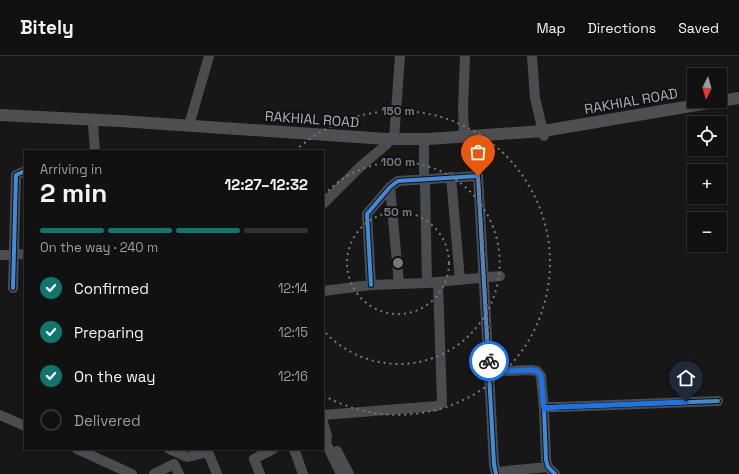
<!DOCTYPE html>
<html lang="en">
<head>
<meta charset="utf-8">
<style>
  :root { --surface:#111; --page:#1a1a1a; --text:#f1f3f6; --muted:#9c9d9f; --line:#303131; --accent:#0f766e }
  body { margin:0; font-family:"Space Grotesk",sans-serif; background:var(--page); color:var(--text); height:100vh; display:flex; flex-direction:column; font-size:15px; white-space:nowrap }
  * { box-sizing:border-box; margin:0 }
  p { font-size:13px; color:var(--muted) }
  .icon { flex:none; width:22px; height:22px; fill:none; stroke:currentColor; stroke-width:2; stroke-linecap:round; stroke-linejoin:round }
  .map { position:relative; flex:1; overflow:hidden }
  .sheet { position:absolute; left:24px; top:94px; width:300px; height:300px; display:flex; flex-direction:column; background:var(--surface); border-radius:0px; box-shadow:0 1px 3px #0004,0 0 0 1px var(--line) }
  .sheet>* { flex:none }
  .needle { width:26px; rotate:185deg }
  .fabs { position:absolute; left:687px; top:12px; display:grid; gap:8px }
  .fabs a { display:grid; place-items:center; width:40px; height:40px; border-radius:0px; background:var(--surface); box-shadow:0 1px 3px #0004,0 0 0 1px var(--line); font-size:20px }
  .pin { position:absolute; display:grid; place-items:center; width:34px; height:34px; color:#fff; margin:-41px -17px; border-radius:50% 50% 50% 0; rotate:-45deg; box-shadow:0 0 4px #0007 }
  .pin .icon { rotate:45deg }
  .courier { position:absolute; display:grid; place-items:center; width:40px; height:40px; margin:-20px; border:3px solid #1a73e8; border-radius:50%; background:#fff; color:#222; box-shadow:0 1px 5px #0007 }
  .summary em { font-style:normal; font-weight:800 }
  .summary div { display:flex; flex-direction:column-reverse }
  .summary { display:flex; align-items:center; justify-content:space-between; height:68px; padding:0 16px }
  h1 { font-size:26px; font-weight:800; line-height:30px }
  .bar { display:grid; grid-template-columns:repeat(4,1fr); gap:6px 4px; align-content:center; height:48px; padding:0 16px }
  .bar i { height:5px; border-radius:3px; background:var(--line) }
  .bar .current { background:var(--accent) }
  .bar p { grid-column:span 4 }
  ol { padding:0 16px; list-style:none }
  li { display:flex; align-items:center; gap:12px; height:44px }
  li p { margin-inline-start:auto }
  li .icon { padding:4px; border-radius:50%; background:var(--accent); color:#fff; stroke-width:4 }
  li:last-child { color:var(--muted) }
  li i { width:22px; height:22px; border:2px solid var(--line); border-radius:50% }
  header { display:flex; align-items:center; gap:24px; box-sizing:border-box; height:56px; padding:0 20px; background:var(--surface); border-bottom:1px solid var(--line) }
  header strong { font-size:19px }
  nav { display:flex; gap:22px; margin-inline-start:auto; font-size:14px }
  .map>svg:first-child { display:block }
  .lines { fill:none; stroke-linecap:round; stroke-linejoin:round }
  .minor { stroke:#4b4c50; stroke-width:10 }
  .major { stroke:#4d4f52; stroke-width:12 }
  .cycleway-casing { stroke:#111113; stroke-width:6 }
  .cycleway { stroke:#408adc; stroke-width:4 }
  .done { stroke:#757880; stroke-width:4; stroke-dasharray:0 7.2 }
  .route { stroke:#1a73e8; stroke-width:5 }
  .ring { fill:none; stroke:#757880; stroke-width:2; stroke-dasharray:2 4 }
  .labels { text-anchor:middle; stroke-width:4; stroke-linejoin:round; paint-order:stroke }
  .street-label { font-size:14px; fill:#a8adb8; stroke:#111113 }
  .centre { fill:#757880; stroke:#111113; stroke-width:2 }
  .ring-label { font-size:12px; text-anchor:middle; font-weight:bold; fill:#757880; stroke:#111113; stroke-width:4; stroke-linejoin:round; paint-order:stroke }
</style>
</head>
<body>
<header>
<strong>Bitely</strong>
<nav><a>Map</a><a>Directions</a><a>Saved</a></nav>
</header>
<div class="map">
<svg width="739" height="418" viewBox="0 0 739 418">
  <rect width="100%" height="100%" fill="#171717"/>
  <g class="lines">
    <path class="minor" d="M 532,0 L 535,42 L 544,80
      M 93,69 L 95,95
      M 189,69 L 209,0
      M 464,81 L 463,52 L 465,0
      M 394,83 L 400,0
      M 424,89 L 424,117
      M 451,121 L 460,224
      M 425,129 L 427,227
      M 390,131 L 399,228
      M 323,148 L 361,110 L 387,88 L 387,83
      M 0,199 L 25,198
      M 371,229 L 367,158 L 390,131 L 398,125 L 478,120 L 494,408 L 496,418
      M 13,232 L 16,119 L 25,115
      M 323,235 L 371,229 L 427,227 L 500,220
      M 489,316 L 531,314 L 537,315 L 541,320 L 544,353
      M 0,359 L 25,370
      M 323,359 L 437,350 L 442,347 L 438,226
      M 323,366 L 327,380 L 326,387 L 341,418
      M 77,393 L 132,418
      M 169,393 L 187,401 L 208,396 L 217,418
      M 294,393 L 303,418
      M 337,395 L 349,418
      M 496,416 L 548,411
      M 154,418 L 174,408 L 179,418
      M 260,418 L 254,403 L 273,393
      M 555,418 L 548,411 L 546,404 L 544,353 L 548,351 L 559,351 L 718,345"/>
    <path class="major" d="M 0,59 L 120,65 L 387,83 L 428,83 L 543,75 L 739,42"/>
    <defs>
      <path id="cycleway" d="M 371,229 L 367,158 L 390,131 L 398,125 L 478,120 L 494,408 L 496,418
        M 13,232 L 16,119 L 25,115
        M 555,418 L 548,411 L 546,404 L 544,353 L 548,351 L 559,351 L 718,345"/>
    </defs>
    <use href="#cycleway" class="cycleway-casing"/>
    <use href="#cycleway" class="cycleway"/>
  </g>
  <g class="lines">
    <path class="done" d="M 478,120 L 489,305"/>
    <path class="route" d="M 489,305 L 489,316 L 531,314 L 537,315 L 541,320 L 544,353 L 548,352 L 559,351 L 686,346"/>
  </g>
  <g class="ring">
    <circle cx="398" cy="207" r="51"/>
    <path d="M324 139A101 101 0 1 1 324 275"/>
    <path d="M295 95A152 152 0 1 1 323 339"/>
  </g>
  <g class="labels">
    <g class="street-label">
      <text transform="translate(631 45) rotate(-10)" y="5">RAKHIAL ROAD</text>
      <text transform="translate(312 63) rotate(4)" y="5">RAKHIAL ROAD</text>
    </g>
  </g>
  <circle cx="398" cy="207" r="6" class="centre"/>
  <g class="ring-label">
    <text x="398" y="59">150 m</text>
    <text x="398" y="110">100 m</text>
    <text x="398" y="160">50 m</text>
  </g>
</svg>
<div class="fabs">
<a><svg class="needle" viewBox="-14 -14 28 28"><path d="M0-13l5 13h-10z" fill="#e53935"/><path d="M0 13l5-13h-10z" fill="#9c9d9f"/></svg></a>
<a><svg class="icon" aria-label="locate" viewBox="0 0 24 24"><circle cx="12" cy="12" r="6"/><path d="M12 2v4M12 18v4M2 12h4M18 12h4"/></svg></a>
<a>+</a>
<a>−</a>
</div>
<div class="pin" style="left:478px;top:120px;background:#ea580c"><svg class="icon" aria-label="bag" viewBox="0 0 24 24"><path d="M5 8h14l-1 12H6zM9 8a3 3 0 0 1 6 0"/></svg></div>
<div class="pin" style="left:686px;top:346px;background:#1f2937"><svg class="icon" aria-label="home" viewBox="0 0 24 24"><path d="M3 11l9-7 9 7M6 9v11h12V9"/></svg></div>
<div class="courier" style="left:489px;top:305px"><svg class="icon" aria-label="bike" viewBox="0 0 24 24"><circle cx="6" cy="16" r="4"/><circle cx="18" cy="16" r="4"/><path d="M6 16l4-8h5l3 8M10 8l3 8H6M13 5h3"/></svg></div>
<section class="sheet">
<div class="summary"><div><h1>2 min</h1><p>Arriving in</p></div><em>12:27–12:32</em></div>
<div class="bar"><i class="current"></i><i class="current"></i><i class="current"></i><i></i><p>On the way · 240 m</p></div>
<ol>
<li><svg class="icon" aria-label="check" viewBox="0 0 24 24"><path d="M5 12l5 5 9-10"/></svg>Confirmed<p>12:14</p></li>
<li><svg class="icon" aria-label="check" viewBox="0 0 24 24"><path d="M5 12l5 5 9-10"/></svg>Preparing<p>12:15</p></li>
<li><svg class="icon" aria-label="check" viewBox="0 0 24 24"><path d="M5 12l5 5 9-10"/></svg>On the way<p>12:16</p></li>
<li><i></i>Delivered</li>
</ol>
</section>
</div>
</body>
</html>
